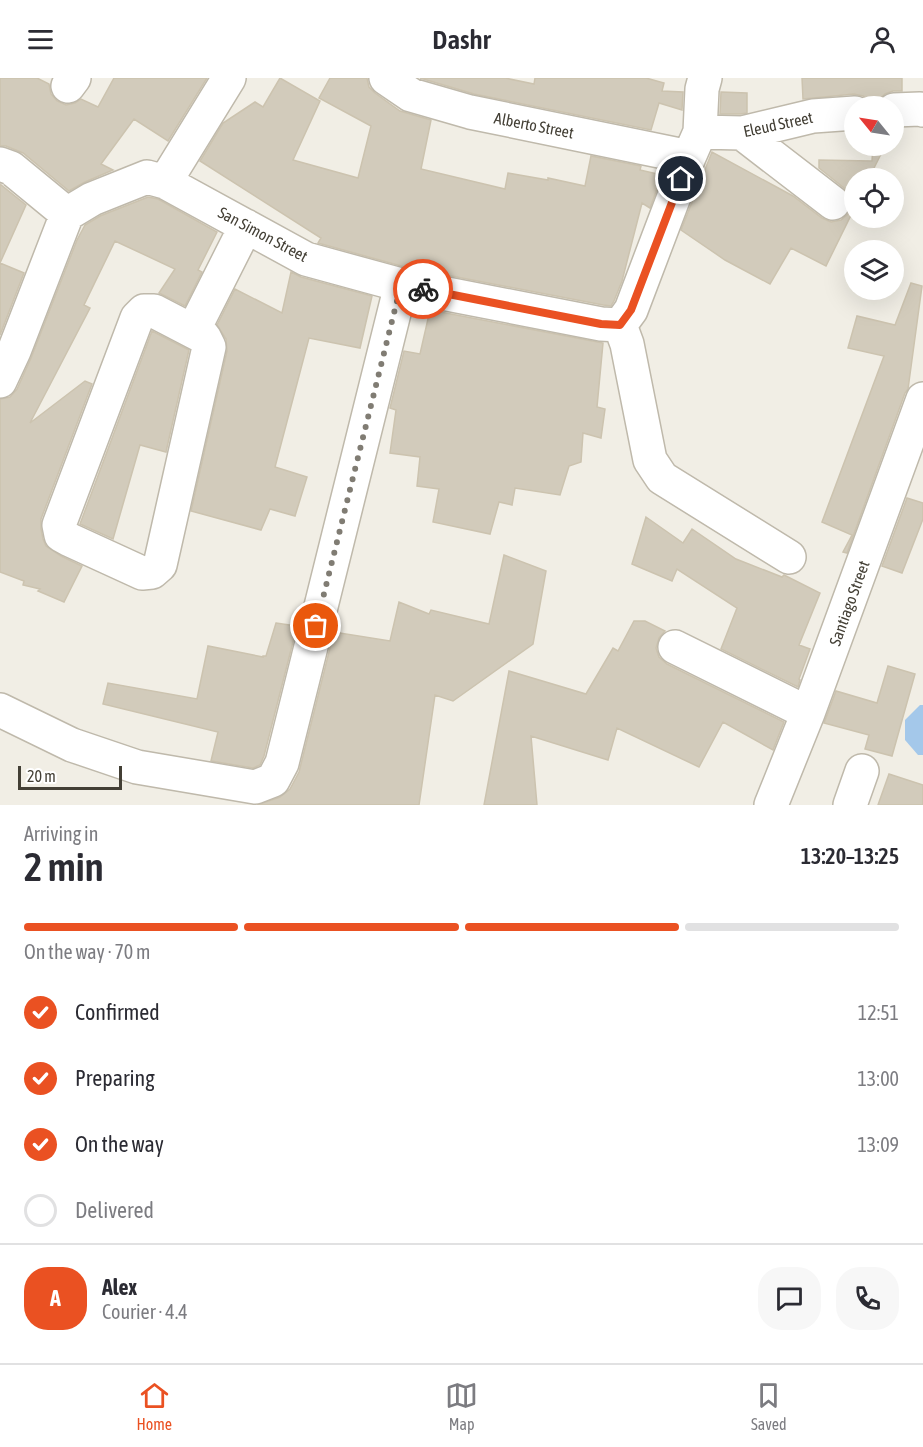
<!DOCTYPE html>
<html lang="en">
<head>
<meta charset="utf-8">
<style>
  :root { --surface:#fff; --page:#f7f7f7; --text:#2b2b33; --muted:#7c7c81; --line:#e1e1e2; --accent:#ea5122 }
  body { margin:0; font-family:"Asap Condensed",sans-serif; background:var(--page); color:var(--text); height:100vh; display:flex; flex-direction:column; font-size:22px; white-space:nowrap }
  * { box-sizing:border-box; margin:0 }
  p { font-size:20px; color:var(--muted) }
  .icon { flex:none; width:33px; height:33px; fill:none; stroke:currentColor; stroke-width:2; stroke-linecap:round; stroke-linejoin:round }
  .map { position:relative; height:727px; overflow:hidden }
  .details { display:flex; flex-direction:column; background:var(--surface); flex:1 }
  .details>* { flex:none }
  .needle { width:39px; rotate:300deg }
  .controls { position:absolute; left:844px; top:18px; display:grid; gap:12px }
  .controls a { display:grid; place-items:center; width:60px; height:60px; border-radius:50%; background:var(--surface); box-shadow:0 6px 24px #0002; font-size:30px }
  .scale { position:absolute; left:18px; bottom:15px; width:104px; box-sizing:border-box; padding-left:6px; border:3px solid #433f35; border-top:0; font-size:16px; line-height:21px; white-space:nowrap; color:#433f35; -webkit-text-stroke:4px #fff; paint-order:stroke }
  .pin { position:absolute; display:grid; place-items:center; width:51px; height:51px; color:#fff; margin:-26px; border:3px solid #fff; border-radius:50%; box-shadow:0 2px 6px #0007 }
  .courier { position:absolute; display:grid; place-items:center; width:60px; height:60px; margin:-30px; border:4px solid #ea5122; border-radius:50%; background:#fff; color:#222; box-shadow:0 2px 8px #0007 }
  .overview em { font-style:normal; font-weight:600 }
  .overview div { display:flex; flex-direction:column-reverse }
  .overview { display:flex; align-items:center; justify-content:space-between; height:102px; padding:0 24px }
  h1 { font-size:39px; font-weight:600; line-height:45px }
  .bar { display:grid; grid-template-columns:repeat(4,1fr); gap:9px 6px; align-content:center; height:72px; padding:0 24px }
  .bar i { height:8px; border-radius:4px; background:var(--line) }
  .bar .on { background:var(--accent) }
  .bar p { grid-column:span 4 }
  .line { display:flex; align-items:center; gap:15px; padding:0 24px; border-top:2px solid var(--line) }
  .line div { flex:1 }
  .round { display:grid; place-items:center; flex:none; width:63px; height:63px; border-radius:24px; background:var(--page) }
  ol { padding:0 24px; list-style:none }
  li { display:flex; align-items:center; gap:18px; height:66px }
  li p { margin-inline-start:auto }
  li .icon { padding:6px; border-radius:50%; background:var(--accent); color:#fff; stroke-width:4 }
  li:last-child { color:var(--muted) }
  li i { width:33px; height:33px; border:3px solid var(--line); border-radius:50% }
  header { display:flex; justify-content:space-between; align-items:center; height:78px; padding:0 24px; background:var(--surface); font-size:27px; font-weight:600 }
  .dock { display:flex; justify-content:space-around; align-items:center; height:84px; border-top:2px solid var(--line); background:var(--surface); font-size:16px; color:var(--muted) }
  .dock a { display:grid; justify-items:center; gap:3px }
  .dock .on { color:var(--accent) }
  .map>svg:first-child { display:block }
  .water { fill:#a4c8ea }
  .building { fill:#d2cbbb; stroke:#ccc3af; stroke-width:1.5 }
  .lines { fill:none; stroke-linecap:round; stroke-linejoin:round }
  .minor-casing { stroke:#bfb9ab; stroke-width:36 }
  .minor { stroke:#fff; stroke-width:33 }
  .done { stroke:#807c73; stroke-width:6; stroke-dasharray:0 10.8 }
  .route { stroke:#ea5122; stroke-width:8 }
  .labels { text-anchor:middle; stroke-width:4.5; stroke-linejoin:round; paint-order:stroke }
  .street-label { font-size:16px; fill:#433f35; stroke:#fff }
</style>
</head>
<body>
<header><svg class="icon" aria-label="menu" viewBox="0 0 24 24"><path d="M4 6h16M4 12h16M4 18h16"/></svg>Dashr<svg class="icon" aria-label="person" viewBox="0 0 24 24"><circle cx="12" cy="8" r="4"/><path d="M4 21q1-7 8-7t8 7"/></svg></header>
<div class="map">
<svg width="923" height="727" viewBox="0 0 923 727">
  <rect width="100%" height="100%" fill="#f1eee5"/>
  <path class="water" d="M 920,627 L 923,627 L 923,677 L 918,677 L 905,662 L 905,642 Z"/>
  <path class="building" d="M 0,0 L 37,0 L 49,6 L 51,16 L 57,23 L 66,27 L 75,25 L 81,21 L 98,29 L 114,0 L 207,0 L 168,63 L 134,41 L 101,86 L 113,92 L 85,104 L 69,113 L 23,75 L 6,68 L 0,68 Z
    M 280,0 L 320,23 L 293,82 L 358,100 L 371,48 L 319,20 L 330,0 L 367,0 L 369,9 L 375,15 L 400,33 L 431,42 L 421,91 L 505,111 L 508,95 L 548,102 L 548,100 L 585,108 L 591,78 L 641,88 L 640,92 L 662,97 L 650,130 L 642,125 L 622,203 L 614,223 L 611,228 L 603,227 L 405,189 L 318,165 L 321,160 L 200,83 L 223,45 L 255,24 L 263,29 Z
    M 420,0 L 505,0 L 534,6 L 535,0 L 646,0 L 664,5 L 662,13 L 683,14 L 682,32 L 659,25 L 651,52 L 474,16 Z
    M 802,0 L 902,0 L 902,13 L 893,13 L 885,16 L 878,23 L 869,23 L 863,18 L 854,16 L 803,21 Z
    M 721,14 L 747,15 L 747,35 L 740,36 L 720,36 Z
    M 873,68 L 885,68 L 869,100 L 855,100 L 855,129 L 826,188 L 791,170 L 770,206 L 725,182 L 681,152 L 712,74 L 793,118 L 822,140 L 831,144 L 841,142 L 848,136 L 851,128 L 850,118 L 844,110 L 819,90 L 819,82 L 872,83 Z
    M 0,106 L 26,127 L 0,185 Z
    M 148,119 L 158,121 L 217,154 L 198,192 L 202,194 L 185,228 L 159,215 L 175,191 L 115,163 L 84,227 L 90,230 L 30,345 L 85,303 L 92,306 L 41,441 L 41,451 L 43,461 L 46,468 L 61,478 L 82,488 L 64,524 L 38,513 L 40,511 L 23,507 L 24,503 L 0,494 L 0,321 L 10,319 L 17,311 L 31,280 L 77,162 L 85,147 L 100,138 Z
    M 0,185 L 24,195 L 0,257 Z
    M 291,194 L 301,199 L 372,218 L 360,270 L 309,260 L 275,389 L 307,399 L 295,438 L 270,431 L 261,452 L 191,433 L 227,273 L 226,261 L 217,247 L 235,211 L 282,235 Z
    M 911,205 L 922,208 L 908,311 L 905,315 L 847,475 L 843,474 L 852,457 L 822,444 L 884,278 L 848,270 L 857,238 L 895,247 Z
    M 430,232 L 603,265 L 597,329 L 605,331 L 601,360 L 583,355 L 581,384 L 569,388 L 560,417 L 515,410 L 512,427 L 499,424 L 490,456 L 433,444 L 439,411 L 417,408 L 420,379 L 390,375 L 396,332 L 390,330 L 404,273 L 420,276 Z
    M 152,253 L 189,272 L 166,374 L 140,367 L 113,461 L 80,446 Z
    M 907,420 L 923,425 L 923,441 L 902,495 L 882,488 Z
    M 646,439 L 683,465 L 692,451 L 736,481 L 782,499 L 784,497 L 820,515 L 799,567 L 810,571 L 799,601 L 800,602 L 798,609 L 721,571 L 737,530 L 677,491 L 672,503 L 632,486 Z
    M 504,477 L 546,493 L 533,566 L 453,623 L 435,617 L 419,727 L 257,727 L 280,719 L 290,711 L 299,694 L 334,554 L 390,563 L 399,524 L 429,536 L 431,532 L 489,546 Z
    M 634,543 L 645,543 L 665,553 L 659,560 L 656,570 L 659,579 L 667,586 L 784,644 L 773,672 L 723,644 L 699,689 L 617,650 L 608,682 L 531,658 L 537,727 L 484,727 L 509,593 L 586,616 L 613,570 L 618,573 Z
    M 276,545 L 297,548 L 264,678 L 260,687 L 253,690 L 211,683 L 218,654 L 103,626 L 108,605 L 197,621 L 208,568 L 263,579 L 263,578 L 266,578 Z
    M 888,588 L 915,596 L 892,678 L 865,671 L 869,657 L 824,645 L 836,613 L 877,625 Z
    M 889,696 L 923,707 L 923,727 L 878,727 Z"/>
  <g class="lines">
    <defs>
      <path id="minor" d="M 386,0 L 411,17 L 470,34 L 689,79
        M 68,8 L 74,0
        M 894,32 L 920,31 L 923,32
        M 700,54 L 742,55 L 813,38 L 855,35
        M 742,55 L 833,125
        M 0,86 L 11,90 L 67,136
        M 165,104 L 229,0
        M 144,233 L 154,233 L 204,259 L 209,269 L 160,487 L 152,494 L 142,495 L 70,462 L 61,457 L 59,447 L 137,240 Z
        M 620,247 L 627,266 L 650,382 L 662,400 L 789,479
        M 620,247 L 631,232 L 689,79 L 700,54 L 702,11 L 705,0
        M 193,253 L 246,148
        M 0,303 L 14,273 L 67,136 L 92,121 L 147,99 L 165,104 L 306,181 L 401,207 L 601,246 L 620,247
        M 675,569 L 808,635
        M 0,632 L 72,667 L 137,689 L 255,709 L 273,702 L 282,685 L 401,207
        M 771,727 L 808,635 L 923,321
        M 850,727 L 862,693"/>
    </defs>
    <use href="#minor" class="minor-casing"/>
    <use href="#minor" class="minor"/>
  </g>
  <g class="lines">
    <path class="done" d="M 316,548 L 401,207 L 423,211"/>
    <path class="route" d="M 423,211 L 601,246 L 620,247 L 631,232 L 681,101"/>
  </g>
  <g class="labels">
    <g class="street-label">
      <text transform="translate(778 46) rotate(-12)" y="6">Eleud Street</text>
      <text transform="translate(534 47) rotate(11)" y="6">Alberto Street</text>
      <text transform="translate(263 156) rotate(28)" y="6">San Simon Street</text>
      <text transform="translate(849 525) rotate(-70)" y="6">Santiago Street</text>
    </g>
  </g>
</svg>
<div class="controls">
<a><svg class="needle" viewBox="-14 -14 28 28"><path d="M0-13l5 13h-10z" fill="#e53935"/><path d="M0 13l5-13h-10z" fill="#7c7c81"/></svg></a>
<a><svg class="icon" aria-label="locate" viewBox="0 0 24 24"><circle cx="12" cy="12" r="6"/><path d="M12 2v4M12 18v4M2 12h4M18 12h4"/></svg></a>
<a><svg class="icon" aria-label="layers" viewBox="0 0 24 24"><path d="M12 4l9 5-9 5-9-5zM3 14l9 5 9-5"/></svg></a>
</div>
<div class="scale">20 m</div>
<div class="pin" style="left:316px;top:548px;background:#ea580c"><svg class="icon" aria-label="bag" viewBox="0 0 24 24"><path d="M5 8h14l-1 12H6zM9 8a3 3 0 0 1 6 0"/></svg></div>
<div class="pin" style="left:681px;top:101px;background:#1f2937"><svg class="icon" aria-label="home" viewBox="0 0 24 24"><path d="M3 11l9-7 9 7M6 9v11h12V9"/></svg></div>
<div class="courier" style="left:423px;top:211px"><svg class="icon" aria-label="bike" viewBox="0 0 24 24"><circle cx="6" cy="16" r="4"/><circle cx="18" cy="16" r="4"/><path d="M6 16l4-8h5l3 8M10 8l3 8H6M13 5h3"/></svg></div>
</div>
<section class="details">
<div class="overview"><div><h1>2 min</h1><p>Arriving in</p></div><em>13:20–13:25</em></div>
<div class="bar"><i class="on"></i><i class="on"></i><i class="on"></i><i></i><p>On the way · 70 m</p></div>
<ol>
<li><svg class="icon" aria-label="check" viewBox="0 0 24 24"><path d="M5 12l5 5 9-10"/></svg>Confirmed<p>12:51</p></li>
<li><svg class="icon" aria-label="check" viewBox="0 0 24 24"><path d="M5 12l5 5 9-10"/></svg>Preparing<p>13:00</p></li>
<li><svg class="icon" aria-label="check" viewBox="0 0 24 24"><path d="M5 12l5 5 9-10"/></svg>On the way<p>13:09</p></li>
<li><i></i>Delivered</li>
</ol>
<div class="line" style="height:108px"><b class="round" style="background:var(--accent);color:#fff">A</b><div><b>Alex</b><p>Courier · 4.4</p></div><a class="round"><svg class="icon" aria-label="chat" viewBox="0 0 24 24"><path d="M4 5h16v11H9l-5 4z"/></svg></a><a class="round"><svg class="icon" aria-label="phone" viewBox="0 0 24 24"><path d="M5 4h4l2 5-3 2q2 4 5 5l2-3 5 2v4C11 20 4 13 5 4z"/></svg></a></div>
</section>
<nav class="dock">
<a class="on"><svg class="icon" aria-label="home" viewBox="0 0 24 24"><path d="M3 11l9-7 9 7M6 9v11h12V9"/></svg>Home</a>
<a><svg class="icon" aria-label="map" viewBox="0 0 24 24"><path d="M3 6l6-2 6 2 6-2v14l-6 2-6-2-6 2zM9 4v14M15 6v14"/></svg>Map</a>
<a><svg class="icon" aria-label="saved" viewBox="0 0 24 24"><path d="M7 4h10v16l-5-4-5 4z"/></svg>Saved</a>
</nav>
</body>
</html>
